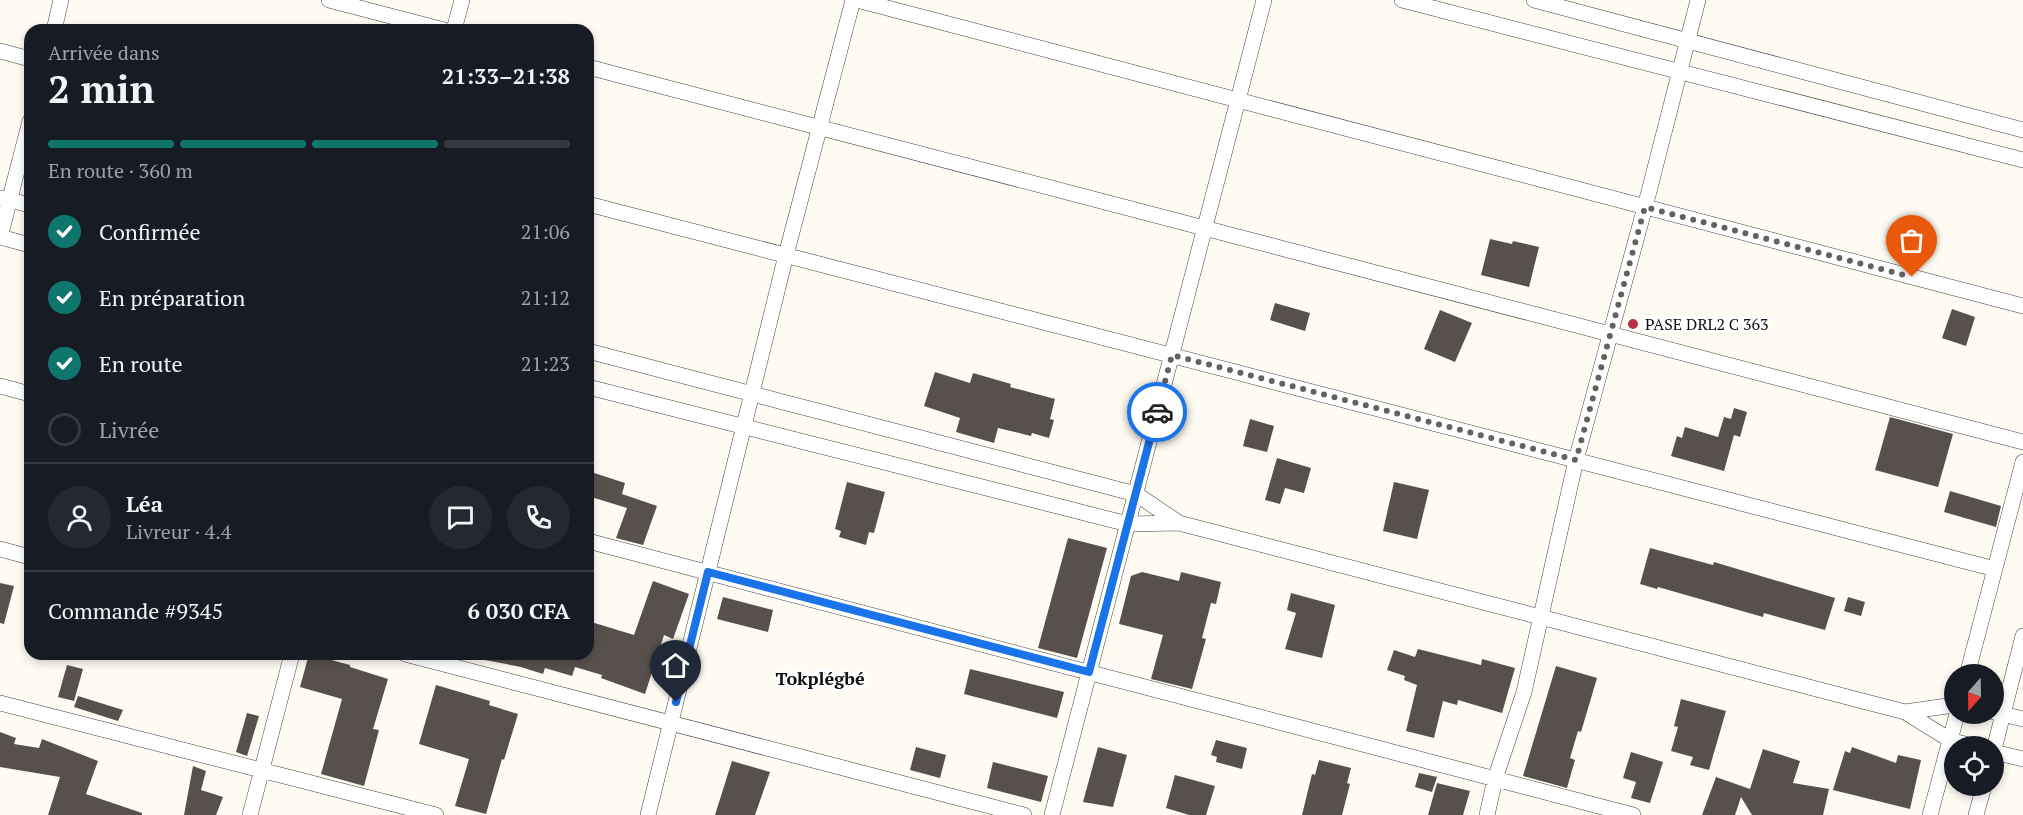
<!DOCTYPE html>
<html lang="fr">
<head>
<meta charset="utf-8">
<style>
  :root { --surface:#171b24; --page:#242831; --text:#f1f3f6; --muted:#9ea1a6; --line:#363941; --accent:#0f766e }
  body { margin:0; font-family:"PT Serif",serif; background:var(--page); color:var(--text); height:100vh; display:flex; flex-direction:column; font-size:22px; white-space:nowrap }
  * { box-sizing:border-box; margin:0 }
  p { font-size:20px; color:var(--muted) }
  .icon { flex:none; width:33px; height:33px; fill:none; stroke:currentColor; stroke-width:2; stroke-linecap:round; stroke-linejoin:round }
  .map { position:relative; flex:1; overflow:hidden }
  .side { position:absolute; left:24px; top:24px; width:570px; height:636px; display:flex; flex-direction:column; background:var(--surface); border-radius:18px; box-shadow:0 3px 9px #0003 }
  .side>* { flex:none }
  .needle { width:39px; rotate:200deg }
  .fabs { position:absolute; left:1944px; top:664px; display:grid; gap:12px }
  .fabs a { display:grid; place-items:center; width:60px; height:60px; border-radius:50%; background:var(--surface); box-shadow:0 3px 9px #0003; font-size:30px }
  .pin { position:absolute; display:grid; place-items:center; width:51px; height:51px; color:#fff; margin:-62px -26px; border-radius:50% 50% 50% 0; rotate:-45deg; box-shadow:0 0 6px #0007 }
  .pin .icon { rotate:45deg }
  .courier { position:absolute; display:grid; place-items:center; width:60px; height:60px; margin:-30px; border:4px solid #1a73e8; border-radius:50%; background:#fff; color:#222; box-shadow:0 2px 8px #0007 }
  .head em { font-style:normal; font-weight:600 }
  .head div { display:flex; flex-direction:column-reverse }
  .head { display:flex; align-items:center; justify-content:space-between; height:102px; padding:0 24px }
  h1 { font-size:39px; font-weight:600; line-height:45px }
  .bar { display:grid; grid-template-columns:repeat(4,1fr); gap:9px 6px; align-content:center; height:72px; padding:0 24px }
  .bar i { height:8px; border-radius:4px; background:var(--line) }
  .bar .on { background:var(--accent) }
  .bar p { grid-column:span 4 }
  .line { display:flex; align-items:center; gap:15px; padding:0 24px; border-top:2px solid var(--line) }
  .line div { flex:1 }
  .round { display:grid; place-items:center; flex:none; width:63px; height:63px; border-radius:32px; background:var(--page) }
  ol { padding:0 24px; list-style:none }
  li { display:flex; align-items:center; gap:18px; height:66px }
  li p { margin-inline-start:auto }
  li .icon { padding:6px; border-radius:50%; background:var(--accent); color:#fff; stroke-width:4 }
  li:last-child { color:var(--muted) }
  li i { width:33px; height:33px; border:3px solid var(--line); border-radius:50% }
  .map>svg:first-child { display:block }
  .building { fill:#58504d }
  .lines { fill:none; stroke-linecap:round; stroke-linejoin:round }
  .street-casing { stroke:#434343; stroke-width:16 }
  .street { stroke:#fff; stroke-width:15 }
  .done { stroke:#63625f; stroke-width:6; stroke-dasharray:0 10.8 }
  .route { stroke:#1a73e8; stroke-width:8 }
  .poi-dot { fill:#b73042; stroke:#fff; stroke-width:2 }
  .labels { text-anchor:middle; stroke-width:6; stroke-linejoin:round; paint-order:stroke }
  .poi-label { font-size:16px; fill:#101010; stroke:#fff; text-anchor:start }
  .neighbourhood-label { font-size:18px; font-weight:bold; fill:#101010; stroke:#fff }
</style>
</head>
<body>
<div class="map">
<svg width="2023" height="815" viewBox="0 0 2023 815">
  <rect width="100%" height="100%" fill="#fefbf3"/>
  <path class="building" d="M 1490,239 L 1512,244 L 1513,241 L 1539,247 L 1529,287 L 1481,275 Z
    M 1275,303 L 1310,313 L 1305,331 L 1270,320 Z
    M 1952,309 L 1975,317 L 1966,346 L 1942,338 Z
    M 1440,310 L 1472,323 L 1455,362 L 1424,349 Z
    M 935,372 L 970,383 L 973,373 L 1011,384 L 1010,387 L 1055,399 L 1050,419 L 1054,420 L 1049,438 L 1032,433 L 1031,436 L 998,428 L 994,443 L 956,432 L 960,418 L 924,406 Z
    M 1734,408 L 1747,412 L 1740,437 L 1734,435 L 1724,471 L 1671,456 L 1677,436 L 1682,438 L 1685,427 L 1718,437 L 1724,417 L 1731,419 Z
    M 1890,417 L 1953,434 L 1938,487 L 1875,470 Z
    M 1250,419 L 1274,426 L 1267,452 L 1243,446 Z
    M 1277,458 L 1311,468 L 1304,493 L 1285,488 L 1280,504 L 1265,500 Z
    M 588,471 L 625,483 L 622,494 L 657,506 L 643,545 L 616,538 L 627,508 L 588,496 Z
    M 847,482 L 885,492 L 874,533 L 869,532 L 866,545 L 839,537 L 841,531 L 835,529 Z
    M 1394,482 L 1429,490 L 1417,539 L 1383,531 Z
    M 1950,491 L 2001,506 L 1996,527 L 1944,512 Z
    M 1068,538 L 1107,548 L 1077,658 L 1038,648 Z
    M 1650,548 L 1713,565 L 1714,562 L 1835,598 L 1825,630 L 1764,613 L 1763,617 L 1658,587 L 1657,589 L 1640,584 Z
    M 1142,572 L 1179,581 L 1181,572 L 1221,582 L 1216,604 L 1211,603 L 1202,638 L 1206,639 L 1192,689 L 1151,679 L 1163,635 L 1119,624 L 1131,576 Z
    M 653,581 L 689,594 L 673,639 L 664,635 L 645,694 L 601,678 L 602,675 L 575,667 L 572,676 L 545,668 L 543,674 L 521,667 L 485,660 L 486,654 L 588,654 L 588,621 L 634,635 Z
    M 0,583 L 14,586 L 4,624 L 0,623 Z
    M 1291,593 L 1335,605 L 1322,658 L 1285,649 L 1296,613 L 1287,610 Z
    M 723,597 L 773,610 L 768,632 L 717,619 Z
    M 1848,597 L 1865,602 L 1861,616 L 1844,611 Z
    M 1418,649 L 1481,665 L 1482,659 L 1515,668 L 1502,713 L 1458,700 L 1457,705 L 1443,701 L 1434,738 L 1406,731 L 1417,685 L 1404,680 L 1405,676 L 1387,670 L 1394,650 L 1415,657 Z
    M 309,654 L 350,665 L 350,667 L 388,679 L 373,729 L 379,730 L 364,786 L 321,774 L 342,699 L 300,687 Z
    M 67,665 L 83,669 L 74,701 L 58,697 Z
    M 1556,666 L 1597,678 L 1581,732 L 1578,731 L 1570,758 L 1575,760 L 1567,788 L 1523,776 Z
    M 970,669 L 1064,692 L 1057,718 L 964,694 Z
    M 436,685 L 490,701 L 489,705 L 518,714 L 504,760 L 502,759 L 486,814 L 455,806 L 469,759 L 419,744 Z
    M 78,696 L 123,710 L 118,721 L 74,707 Z
    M 1681,699 L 1726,711 L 1709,770 L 1690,765 L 1693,757 L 1671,751 L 1678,727 L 1674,726 Z
    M 247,713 L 259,716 L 247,756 L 236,752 Z
    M 0,732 L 16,738 L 14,744 L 39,748 L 42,739 L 98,761 L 86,794 L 142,813 L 142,815 L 48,815 L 60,777 L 0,767 Z
    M 1216,740 L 1247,748 L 1242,769 L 1216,762 L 1217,757 L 1211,755 Z
    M 916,747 L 946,755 L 940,778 L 910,770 Z
    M 1098,747 L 1127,755 L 1113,807 L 1083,802 Z
    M 1852,747 L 1896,763 L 1898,755 L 1921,760 L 1910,809 L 1833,790 L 1845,751 L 1850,753 Z
    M 1763,749 L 1800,761 L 1793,783 L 1829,789 L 1823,815 L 1752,815 L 1741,797 L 1735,815 L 1702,815 L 1716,777 L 1750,789 Z
    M 1631,752 L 1663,762 L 1650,803 L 1631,798 L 1636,782 L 1623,778 Z
    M 1319,760 L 1351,768 L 1347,783 L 1350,784 L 1342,815 L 1302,815 L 1312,774 L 1315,775 Z
    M 732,761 L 770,772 L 755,815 L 715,815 Z
    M 993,762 L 1048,776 L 1041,802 L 987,788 Z
    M 193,766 L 206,771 L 201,790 L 223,797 L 216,815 L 184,815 Z
    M 1419,773 L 1437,777 L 1432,792 L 1415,787 Z
    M 1175,775 L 1215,786 L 1206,815 L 1189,815 L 1166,808 Z
    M 1437,783 L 1470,791 L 1463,815 L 1428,815 Z"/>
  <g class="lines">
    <defs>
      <path id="street" d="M 329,0 L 444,30
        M 857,0 L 2023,306
        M 1402,0 L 2023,160
        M 1534,0 L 2023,130
        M 54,30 L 61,0
        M 454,30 L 462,0
        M 0,51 L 30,59
        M 588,67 L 2023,442
        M 1,198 L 30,205
        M 588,204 L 1995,569
        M 0,237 L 30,121
        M 0,237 L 30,245
        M 588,351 L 1136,494 L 1179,523
        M 0,386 L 30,394
        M 588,387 L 1128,524 L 1179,523 L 1905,712 L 1950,740 L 1975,747
        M 588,541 L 1633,815
        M 0,549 L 30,557
        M 405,654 L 1024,815
        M 1967,675 L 2023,462
        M 0,703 L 436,815
        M 1905,712 L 1954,705
        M 1994,712 L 2023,719
        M 1994,749 L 2023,636
        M 1994,752 L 2023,759
        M 250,815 L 292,654
        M 648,815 L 786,255 L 853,0
        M 1052,815 L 1264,0
        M 1487,815 L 1495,779 L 1524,692 L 1576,460 L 1645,207 L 1698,0
        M 1930,815 L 1957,714
        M 1976,815 L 1984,786"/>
    </defs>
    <use href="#street" class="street-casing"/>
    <use href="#street" class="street"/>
  </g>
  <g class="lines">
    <path class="done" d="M 1157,412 L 1172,355 L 1576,460 L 1645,207 L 1912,277"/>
    <path class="route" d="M 676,702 L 708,572 L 1089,672 L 1157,412"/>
  </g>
  <circle class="poi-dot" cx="1633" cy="324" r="6"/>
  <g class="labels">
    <g class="poi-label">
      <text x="1645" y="330">PASE DRL2 C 363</text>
    </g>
    <g class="neighbourhood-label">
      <text x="820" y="685">Tokplégbé</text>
    </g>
  </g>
</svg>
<div class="fabs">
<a><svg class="needle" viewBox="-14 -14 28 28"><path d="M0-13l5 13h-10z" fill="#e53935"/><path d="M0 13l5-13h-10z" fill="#9ea1a6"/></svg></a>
<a><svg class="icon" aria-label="locate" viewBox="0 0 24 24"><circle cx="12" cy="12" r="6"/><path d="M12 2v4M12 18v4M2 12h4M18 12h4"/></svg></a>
</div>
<div class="pin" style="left:1912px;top:277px;background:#ea580c"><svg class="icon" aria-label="bag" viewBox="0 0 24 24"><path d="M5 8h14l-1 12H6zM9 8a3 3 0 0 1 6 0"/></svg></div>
<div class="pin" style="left:676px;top:702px;background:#1f2937"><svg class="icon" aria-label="home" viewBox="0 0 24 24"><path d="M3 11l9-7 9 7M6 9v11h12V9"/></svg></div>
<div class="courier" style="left:1157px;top:412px"><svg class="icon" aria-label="car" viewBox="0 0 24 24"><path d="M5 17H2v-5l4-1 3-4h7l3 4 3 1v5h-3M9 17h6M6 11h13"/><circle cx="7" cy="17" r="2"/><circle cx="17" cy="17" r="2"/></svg></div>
<section class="side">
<div class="head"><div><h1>2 min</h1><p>Arrivée dans</p></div><em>21:33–21:38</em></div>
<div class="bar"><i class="on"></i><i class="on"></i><i class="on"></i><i></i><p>En route · 360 m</p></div>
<ol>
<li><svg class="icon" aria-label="check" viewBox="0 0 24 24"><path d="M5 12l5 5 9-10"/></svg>Confirmée<p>21:06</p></li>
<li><svg class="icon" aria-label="check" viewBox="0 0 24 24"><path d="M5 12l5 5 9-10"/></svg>En préparation<p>21:12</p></li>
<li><svg class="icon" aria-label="check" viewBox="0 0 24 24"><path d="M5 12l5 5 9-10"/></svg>En route<p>21:23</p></li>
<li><i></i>Livrée</li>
</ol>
<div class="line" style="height:108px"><a class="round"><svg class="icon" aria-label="person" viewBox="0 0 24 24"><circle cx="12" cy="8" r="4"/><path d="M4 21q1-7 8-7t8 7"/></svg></a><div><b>Léa</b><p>Livreur · 4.4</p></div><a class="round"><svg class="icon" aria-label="chat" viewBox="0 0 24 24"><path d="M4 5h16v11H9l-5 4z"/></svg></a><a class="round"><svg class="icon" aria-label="phone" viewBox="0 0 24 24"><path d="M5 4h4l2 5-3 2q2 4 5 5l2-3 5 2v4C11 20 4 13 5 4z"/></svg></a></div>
<div class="line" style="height:78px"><div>Commande #9345</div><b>6 030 CFA</b></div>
</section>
</div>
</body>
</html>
